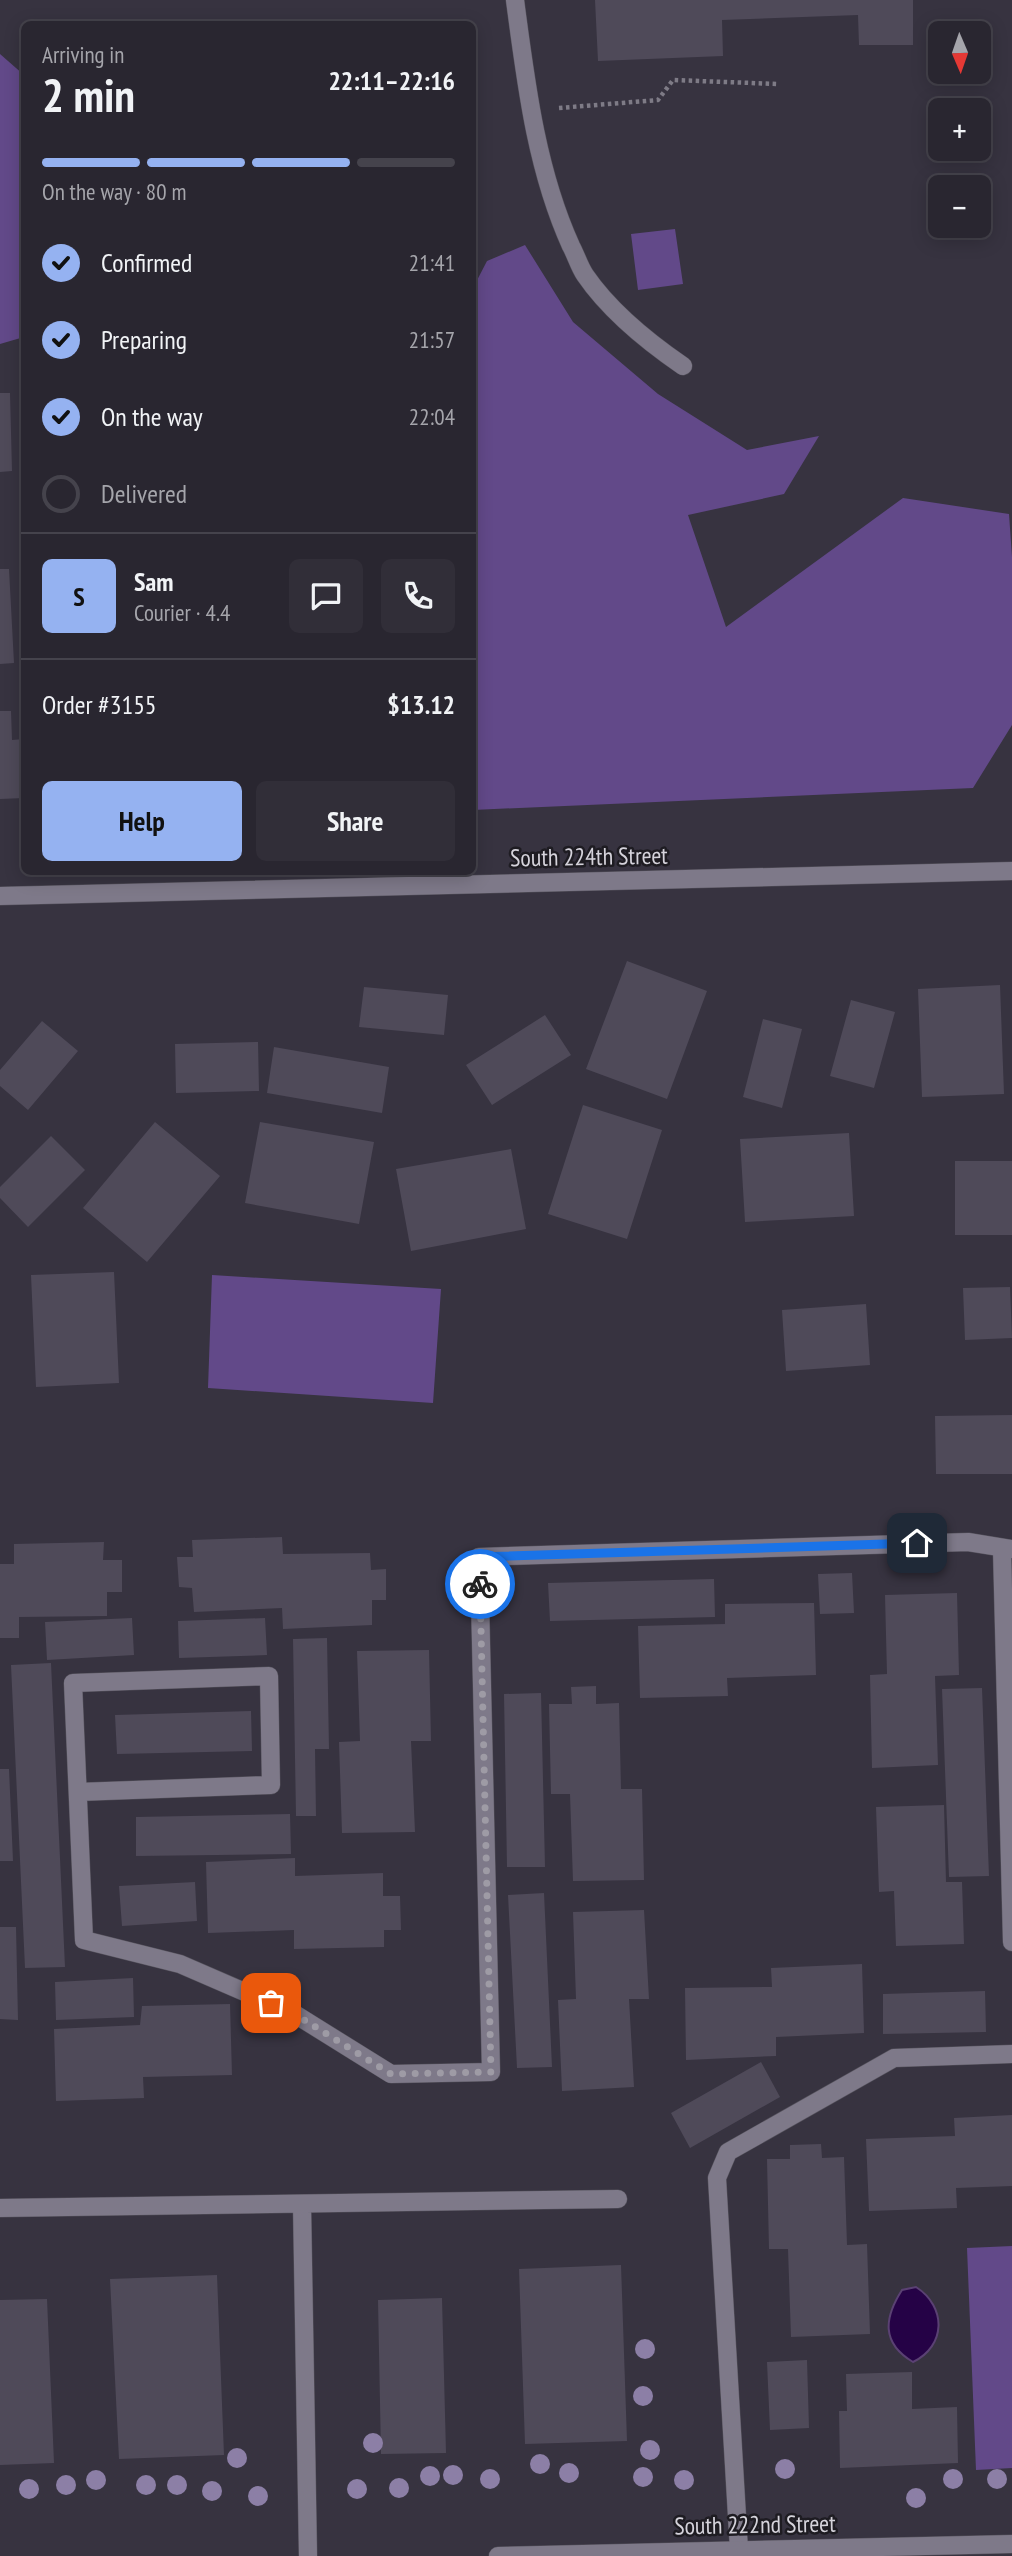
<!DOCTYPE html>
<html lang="en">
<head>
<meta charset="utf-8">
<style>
  :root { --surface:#292630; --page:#312e38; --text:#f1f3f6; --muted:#a5a5ab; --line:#45434c; --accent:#95b2f1 }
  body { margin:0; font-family:"PT Sans Narrow",sans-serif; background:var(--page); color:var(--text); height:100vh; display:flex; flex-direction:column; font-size:26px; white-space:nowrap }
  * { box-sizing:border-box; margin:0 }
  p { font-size:23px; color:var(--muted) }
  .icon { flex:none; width:38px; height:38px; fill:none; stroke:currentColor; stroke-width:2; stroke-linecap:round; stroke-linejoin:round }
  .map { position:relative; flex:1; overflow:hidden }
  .panel { position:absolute; left:21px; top:21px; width:455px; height:854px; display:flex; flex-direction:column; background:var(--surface); border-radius:10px; box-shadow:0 4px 18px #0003,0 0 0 2px var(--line) }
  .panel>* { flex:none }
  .needle { width:46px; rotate:178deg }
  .controls { position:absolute; left:928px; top:21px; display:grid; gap:14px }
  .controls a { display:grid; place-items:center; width:63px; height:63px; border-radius:10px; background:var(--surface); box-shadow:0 4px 18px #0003,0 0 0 2px var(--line); font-size:35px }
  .pin { position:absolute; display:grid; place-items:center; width:60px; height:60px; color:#fff; margin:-30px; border-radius:14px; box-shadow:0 4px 10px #0006 }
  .courier { position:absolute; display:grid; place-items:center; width:70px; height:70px; margin:-35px; border:5px solid #1a73e8; border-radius:50%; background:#fff; color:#222; box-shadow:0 2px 9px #0007 }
  .headline em { font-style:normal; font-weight:800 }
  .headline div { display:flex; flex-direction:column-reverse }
  .headline { display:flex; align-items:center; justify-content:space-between; height:119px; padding:0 21px }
  h1 { font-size:46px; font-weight:800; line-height:52px }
  .bar { display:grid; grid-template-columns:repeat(4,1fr); gap:10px 7px; align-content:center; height:84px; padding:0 21px }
  .bar i { height:9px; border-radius:5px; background:var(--line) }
  .bar .current { background:var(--accent) }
  .bar p { grid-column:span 4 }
  .line { display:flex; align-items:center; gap:18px; padding:0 21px; border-top:2px solid var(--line) }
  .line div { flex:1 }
  .round { display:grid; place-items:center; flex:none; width:74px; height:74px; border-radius:10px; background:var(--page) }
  ol { padding:0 21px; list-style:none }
  li { display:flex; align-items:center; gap:21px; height:77px }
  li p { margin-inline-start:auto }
  li .icon { padding:7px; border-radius:50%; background:var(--accent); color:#111; stroke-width:4 }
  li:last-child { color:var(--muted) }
  li i { width:38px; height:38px; border:4px solid var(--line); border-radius:50% }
  .button { display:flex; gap:14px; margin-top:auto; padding:14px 21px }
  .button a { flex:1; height:80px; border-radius:10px; background:var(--accent); color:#111; font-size:28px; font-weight:800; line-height:80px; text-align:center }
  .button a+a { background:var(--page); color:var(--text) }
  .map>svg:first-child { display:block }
  .green { fill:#624989 }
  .water { fill:#250246; stroke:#5a4173; stroke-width:2 }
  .building { fill:#4f4a59 }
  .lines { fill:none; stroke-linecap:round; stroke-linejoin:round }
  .service-casing { stroke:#55525c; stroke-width:19 }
  .minor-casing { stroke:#55525c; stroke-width:19 }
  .tertiary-casing { stroke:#55525c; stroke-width:19 }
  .path { stroke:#7e7b86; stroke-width:4.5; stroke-dasharray:3.5 3.5; stroke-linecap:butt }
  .service { stroke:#7e7989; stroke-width:18 }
  .minor { stroke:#7e7989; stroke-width:18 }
  .tertiary { stroke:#7e7989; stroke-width:18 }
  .tree { fill:#8c7fa6 }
  .done { stroke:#9e9ba5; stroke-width:7; stroke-dasharray:0 12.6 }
  .route { stroke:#1a73e8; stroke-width:9 }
  .labels { text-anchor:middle; stroke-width:5; stroke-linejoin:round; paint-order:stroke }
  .street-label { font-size:24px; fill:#d5d3db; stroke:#1e1c22 }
</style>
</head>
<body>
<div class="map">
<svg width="1012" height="2556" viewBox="0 0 1012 2556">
  <rect width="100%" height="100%" fill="#373340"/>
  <path class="green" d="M 0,54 L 24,75 L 24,337 L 0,344 Z
    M 675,229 L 683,284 L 638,290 L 631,234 Z
    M 525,245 L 573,322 L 658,394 L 747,450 L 819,436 L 784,494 L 688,515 L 726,627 L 903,498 L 1009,514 L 1012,557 L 1012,725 L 973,788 L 473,810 L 473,288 L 487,261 Z
    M 212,1275 L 441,1289 L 433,1403 L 208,1388 Z
    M 1012,2246 L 1012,2468 L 976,2470 L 967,2248 Z"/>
  <path class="water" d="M 916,2287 C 947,2307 946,2346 913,2362 C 881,2343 884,2318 902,2290 Z"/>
  <path class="building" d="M 595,0 L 913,0 L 913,45 L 859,45 L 858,15 L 722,20 L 723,56 L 598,61 Z
    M 0,393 L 10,393 L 12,471 L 0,472 Z
    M 0,569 L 9,569 L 14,663 L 0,664 Z
    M 0,711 L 11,711 L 12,740 L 24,739 L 24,798 L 0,799 Z
    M 627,961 L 707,991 L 667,1099 L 586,1069 Z
    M 1000,985 L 1004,1094 L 922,1097 L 918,989 Z
    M 364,987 L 448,995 L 444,1035 L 359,1027 Z
    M 851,1000 L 895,1012 L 874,1088 L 830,1076 Z
    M 545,1015 L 571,1055 L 492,1105 L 466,1065 Z
    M 763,1019 L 802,1029 L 782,1108 L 743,1097 Z
    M 42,1021 L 78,1051 L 28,1110 L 0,1086 L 0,1070 Z
    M 258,1042 L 259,1091 L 176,1093 L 175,1044 Z
    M 274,1047 L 389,1067 L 382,1113 L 267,1093 Z
    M 583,1105 L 662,1130 L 627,1239 L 548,1214 Z
    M 155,1122 L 220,1176 L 147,1262 L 83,1208 Z
    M 260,1122 L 374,1142 L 359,1224 L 245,1203 Z
    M 849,1133 L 854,1216 L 745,1222 L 740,1139 Z
    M 51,1136 L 85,1170 L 28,1227 L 0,1198 L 0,1187 Z
    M 511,1149 L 526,1229 L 411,1251 L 396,1169 Z
    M 955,1161 L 1012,1161 L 1012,1235 L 955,1235 Z
    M 114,1272 L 119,1383 L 36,1387 L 31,1275 Z
    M 1010,1287 L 1012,1338 L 965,1340 L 963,1288 Z
    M 866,1304 L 870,1365 L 786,1371 L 782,1310 Z
    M 1012,1415 L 1012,1474 L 936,1474 L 935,1416 Z
    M 282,1537 L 283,1554 L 370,1553 L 371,1570 L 386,1569 L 386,1600 L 372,1600 L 372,1625 L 283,1629 L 282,1608 L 194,1612 L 192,1588 L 179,1587 L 177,1557 L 193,1557 L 192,1540 Z
    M 104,1542 L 103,1560 L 122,1560 L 122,1592 L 107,1592 L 107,1616 L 19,1617 L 19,1638 L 0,1638 L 0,1564 L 14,1564 L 14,1544 Z
    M 852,1573 L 854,1613 L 820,1614 L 818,1574 Z
    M 714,1579 L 715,1617 L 550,1621 L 548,1583 Z
    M 957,1593 L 959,1675 L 935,1676 L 938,1765 L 872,1768 L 870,1675 L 887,1674 L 885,1595 Z
    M 814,1603 L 816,1675 L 727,1678 L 728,1696 L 640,1698 L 638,1626 L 725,1624 L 725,1604 Z
    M 132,1618 L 134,1655 L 47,1660 L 45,1622 Z
    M 265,1618 L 267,1655 L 179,1658 L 178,1621 Z
    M 327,1638 L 329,1749 L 315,1749 L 316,1816 L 296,1816 L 293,1639 Z
    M 429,1650 L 431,1741 L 411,1741 L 415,1832 L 342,1833 L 339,1742 L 360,1741 L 357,1651 Z
    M 51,1663 L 65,1967 L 25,1968 L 11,1665 Z
    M 596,1686 L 596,1704 L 619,1703 L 621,1789 L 642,1789 L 644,1880 L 573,1881 L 570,1794 L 551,1794 L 549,1704 L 572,1704 L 571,1687 Z
    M 982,1688 L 989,1876 L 949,1877 L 942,1689 Z
    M 541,1693 L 545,1867 L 507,1867 L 504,1694 Z
    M 251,1711 L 252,1751 L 117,1754 L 115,1715 Z
    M 0,1769 L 9,1769 L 13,1861 L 0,1861 Z
    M 944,1805 L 946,1882 L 962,1882 L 964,1944 L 896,1946 L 894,1891 L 879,1892 L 876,1807 Z
    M 290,1814 L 291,1854 L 136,1856 L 136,1817 Z
    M 295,1858 L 295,1876 L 383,1873 L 383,1896 L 400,1896 L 401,1930 L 384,1930 L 384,1947 L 294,1949 L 294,1930 L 208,1933 L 206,1862 Z
    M 195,1882 L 197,1921 L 122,1926 L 119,1886 Z
    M 544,1893 L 552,2067 L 517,2068 L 508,1895 Z
    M 644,1910 L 649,1999 L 629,1999 L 634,2087 L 562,2091 L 558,2000 L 576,1999 L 573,1912 Z
    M 0,1927 L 16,1927 L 18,2020 L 0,2019 Z
    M 862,1964 L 864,2033 L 776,2037 L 776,2056 L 686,2060 L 685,1988 L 772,1987 L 771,1968 Z
    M 133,1978 L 134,2017 L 56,2020 L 55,1982 Z
    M 985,1991 L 986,2032 L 883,2034 L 883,1994 Z
    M 230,2004 L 232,2075 L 143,2077 L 144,2098 L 56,2101 L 54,2029 L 140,2025 L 142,2006 Z
    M 761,2062 L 780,2097 L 690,2148 L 671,2113 Z
    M 1012,2115 L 1012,2186 L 956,2188 L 957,2208 L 869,2211 L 866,2139 L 955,2136 L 954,2118 Z
    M 821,2144 L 822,2158 L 844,2157 L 847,2245 L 867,2244 L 870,2334 L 791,2337 L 788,2249 L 769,2249 L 767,2159 L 790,2159 L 790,2145 Z
    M 621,2265 L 627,2441 L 525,2444 L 519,2269 Z
    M 217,2275 L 224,2455 L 119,2459 L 110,2279 Z
    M 442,2298 L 446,2453 L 381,2454 L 378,2300 Z
    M 47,2299 L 54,2463 L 0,2465 L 0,2300 Z
    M 807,2360 L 809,2428 L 770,2430 L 767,2362 Z
    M 912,2372 L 912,2409 L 957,2407 L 958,2463 L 840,2468 L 839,2411 L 847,2411 L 846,2374 Z"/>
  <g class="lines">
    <defs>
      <path id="service" d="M 515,0 C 526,83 536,169 571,246 C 576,255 579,266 585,275 C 609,310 648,342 683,366
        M 302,2204 L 308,2556
        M 0,2208 L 618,2199"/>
      <path id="minor" d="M 0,896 L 1012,871
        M 1002,1550 L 1012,1942
        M 78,1792 L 271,1785 L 269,1676 L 73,1683 L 84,1940 L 180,1964 L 293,2013 L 391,2074 L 491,2072 L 479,1557 L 968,1542 L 1012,1549
        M 739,2550 L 717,2178 L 728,2152 L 894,2058 L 1012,2054"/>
      <path id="tertiary" d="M 498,2556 L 1012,2544"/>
    </defs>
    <use href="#service" class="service-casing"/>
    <use href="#minor" class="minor-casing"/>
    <use href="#tertiary" class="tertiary-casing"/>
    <path class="path" d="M 559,108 L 658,100 L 673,80 L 778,84"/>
    <use href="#service" class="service"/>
    <use href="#minor" class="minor"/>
    <use href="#tertiary" class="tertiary"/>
  </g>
  <g class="tree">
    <circle cx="645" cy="2349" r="10"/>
    <circle cx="643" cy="2396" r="10"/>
    <circle cx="373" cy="2443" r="10"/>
    <circle cx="650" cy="2450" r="10"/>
    <circle cx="237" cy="2458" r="10"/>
    <circle cx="540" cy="2464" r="10"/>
    <circle cx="785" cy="2469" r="10"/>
    <circle cx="569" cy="2473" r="10"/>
    <circle cx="453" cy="2475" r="10"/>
    <circle cx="430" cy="2476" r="10"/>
    <circle cx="643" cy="2477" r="10"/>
    <circle cx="490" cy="2479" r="10"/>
    <circle cx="953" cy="2479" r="10"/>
    <circle cx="997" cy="2479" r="10"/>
    <circle cx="96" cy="2480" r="10"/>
    <circle cx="684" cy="2480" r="10"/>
    <circle cx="66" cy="2485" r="10"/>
    <circle cx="146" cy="2485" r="10"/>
    <circle cx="177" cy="2485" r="10"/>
    <circle cx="399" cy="2488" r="10"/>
    <circle cx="29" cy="2489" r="10"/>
    <circle cx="357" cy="2489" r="10"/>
    <circle cx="212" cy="2491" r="10"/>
    <circle cx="258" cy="2496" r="10"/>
    <circle cx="916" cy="2498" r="10"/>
  </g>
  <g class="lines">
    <path class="done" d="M 271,2003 L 293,2013 L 391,2074 L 491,2072 L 480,1584"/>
    <path class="route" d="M 480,1584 L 479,1557 L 917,1543"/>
  </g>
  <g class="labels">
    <g class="street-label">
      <text transform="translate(589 857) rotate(-1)" y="8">South 224th Street</text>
      <text transform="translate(755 2525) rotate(-1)" y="8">South 222nd Street</text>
    </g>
  </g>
</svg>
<div class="controls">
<a><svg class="needle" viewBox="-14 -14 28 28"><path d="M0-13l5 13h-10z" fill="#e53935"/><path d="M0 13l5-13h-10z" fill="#a5a5ab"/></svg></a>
<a>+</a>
<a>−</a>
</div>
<div class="pin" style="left:271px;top:2003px;background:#ea580c"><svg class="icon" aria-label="bag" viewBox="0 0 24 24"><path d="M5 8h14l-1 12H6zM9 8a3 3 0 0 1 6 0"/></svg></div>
<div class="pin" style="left:917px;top:1543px;background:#1f2937"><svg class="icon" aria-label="home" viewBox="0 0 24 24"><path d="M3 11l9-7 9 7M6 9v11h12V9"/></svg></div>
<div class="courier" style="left:480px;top:1584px"><svg class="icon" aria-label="bike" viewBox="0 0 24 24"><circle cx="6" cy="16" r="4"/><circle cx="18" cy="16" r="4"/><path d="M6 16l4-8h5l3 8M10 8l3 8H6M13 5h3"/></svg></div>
<section class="panel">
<div class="headline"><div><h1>2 min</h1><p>Arriving in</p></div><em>22:11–22:16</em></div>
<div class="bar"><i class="current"></i><i class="current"></i><i class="current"></i><i></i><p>On the way · 80 m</p></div>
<ol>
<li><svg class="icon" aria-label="check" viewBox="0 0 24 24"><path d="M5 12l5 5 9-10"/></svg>Confirmed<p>21:41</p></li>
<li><svg class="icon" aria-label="check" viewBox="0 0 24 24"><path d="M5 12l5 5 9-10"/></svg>Preparing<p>21:57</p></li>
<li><svg class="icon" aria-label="check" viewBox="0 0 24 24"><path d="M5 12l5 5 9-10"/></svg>On the way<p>22:04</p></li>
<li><i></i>Delivered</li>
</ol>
<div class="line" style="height:126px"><b class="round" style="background:var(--accent);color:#111">S</b><div><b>Sam</b><p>Courier · 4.4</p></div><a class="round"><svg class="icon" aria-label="chat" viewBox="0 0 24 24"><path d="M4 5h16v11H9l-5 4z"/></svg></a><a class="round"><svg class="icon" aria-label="phone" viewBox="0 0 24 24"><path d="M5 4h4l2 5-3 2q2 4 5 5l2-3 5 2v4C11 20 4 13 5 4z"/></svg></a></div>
<div class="line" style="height:91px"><div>Order #3155</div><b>$13.12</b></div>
<div class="button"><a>Help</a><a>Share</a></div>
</section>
</div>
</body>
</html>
